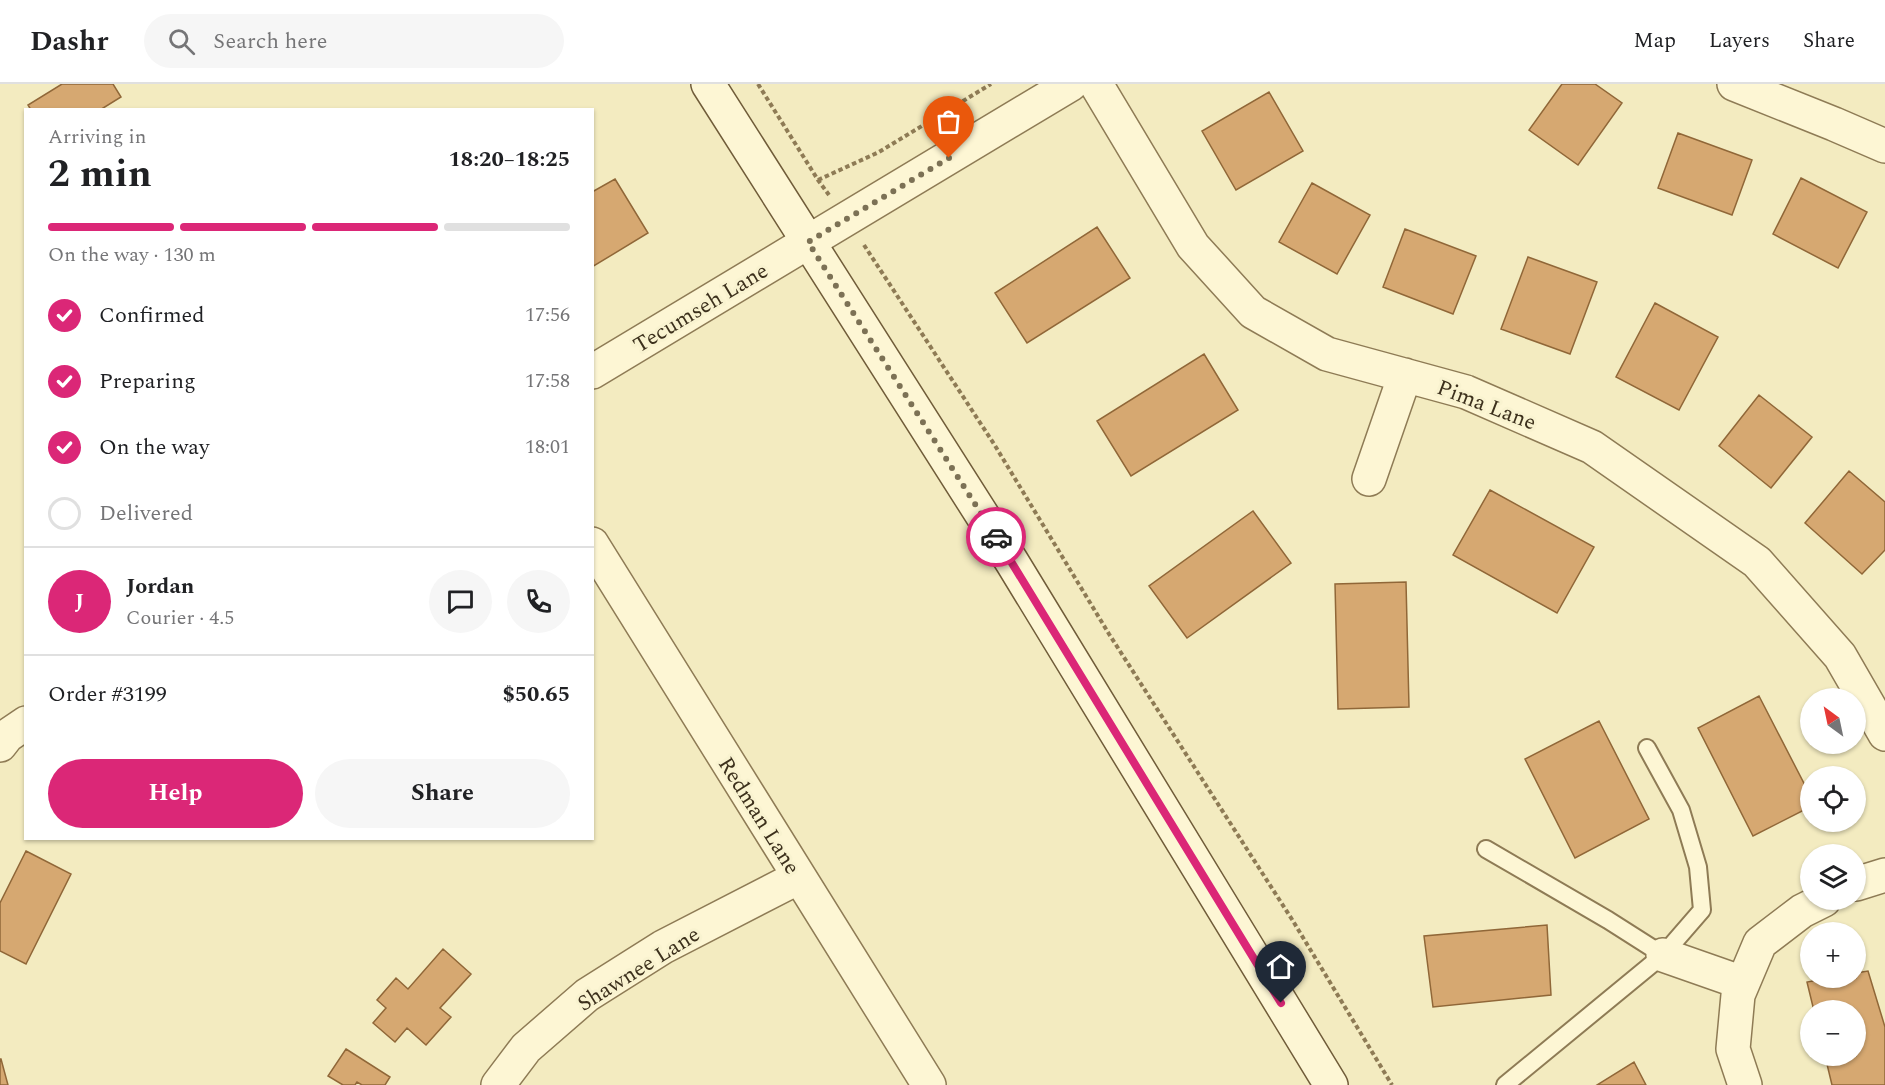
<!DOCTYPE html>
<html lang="en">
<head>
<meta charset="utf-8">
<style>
  :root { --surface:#fff; --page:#f6f6f6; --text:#202124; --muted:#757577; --line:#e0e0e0; --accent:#db2777 }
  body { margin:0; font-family:Spectral,serif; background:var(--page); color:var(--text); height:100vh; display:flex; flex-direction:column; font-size:22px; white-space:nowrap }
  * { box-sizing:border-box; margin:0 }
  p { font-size:20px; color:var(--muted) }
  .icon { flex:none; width:33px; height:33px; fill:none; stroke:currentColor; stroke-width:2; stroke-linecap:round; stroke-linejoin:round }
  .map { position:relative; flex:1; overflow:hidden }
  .side { position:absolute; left:24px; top:24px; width:570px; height:732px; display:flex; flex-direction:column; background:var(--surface); border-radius:0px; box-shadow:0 2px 4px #0004 }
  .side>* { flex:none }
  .needle { width:39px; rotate:327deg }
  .controls { position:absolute; left:1800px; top:604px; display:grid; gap:12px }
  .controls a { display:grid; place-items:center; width:66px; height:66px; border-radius:50%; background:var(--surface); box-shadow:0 2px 4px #0004; font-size:30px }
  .pin { position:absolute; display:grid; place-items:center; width:51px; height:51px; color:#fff; margin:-62px -26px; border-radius:50% 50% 50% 0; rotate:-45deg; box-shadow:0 0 6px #0007 }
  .pin .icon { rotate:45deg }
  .courier { position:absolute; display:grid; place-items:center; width:60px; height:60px; margin:-30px; border:4px solid #db2777; border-radius:50%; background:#fff; color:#222; box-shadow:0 2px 8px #0007 }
  .head em { font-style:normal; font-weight:700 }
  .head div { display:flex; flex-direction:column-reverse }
  .head { display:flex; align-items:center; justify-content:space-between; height:102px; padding:0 24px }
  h1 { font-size:39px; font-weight:700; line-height:45px }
  .bar { display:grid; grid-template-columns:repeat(4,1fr); gap:9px 6px; align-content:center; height:72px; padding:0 24px }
  .bar i { height:8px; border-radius:4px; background:var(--line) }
  .bar .selected { background:var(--accent) }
  .bar p { grid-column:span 4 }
  .line { display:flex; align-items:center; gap:15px; padding:0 24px; border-top:2px solid var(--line) }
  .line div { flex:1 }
  .round { display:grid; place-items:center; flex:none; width:63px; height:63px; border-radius:32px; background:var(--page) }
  ol { padding:0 24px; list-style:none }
  li { display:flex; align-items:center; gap:18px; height:66px }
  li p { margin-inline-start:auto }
  li .icon { padding:6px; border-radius:50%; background:var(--accent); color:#fff; stroke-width:4 }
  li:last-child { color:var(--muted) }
  li i { width:33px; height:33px; border:3px solid var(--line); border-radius:50% }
  .button { display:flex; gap:12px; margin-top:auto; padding:12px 24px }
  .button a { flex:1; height:69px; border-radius:36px; background:var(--accent); color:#fff; font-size:24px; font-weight:700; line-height:69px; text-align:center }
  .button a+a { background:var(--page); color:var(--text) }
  header { display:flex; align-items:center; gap:36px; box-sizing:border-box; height:84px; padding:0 30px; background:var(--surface); border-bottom:2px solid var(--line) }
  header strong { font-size:28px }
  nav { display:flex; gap:33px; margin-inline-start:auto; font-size:21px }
  .search { width:420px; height:54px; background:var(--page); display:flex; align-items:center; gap:15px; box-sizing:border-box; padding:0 21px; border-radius:33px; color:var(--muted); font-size:22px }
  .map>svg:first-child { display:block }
  .building { fill:#d6a871; stroke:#906738; stroke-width:1.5 }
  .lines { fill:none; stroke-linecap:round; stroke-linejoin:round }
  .service-casing { stroke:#8e7b55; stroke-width:20 }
  .minor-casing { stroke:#8e7b55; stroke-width:36 }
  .tertiary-casing { stroke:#8e7b55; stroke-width:36 }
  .secondary-casing { stroke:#705c39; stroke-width:36 }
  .path { stroke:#8e7b55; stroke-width:4; stroke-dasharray:4.5 3; stroke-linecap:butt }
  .service { stroke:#fdf6d4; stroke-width:16 }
  .minor { stroke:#fdf6d4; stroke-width:33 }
  .tertiary { stroke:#fdf6d4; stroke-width:33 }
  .secondary { stroke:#fdf6d4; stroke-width:33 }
  .done { stroke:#7c7155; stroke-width:6; stroke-dasharray:0 10.8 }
  .route { stroke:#db2777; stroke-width:8 }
  .labels { text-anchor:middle; stroke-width:6; stroke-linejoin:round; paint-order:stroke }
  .street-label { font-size:22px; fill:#3c301c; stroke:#f9f3d0 }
</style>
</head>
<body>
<header>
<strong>Dashr</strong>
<div class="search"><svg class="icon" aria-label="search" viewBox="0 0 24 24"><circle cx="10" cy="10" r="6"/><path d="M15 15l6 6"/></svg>Search here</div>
<nav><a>Map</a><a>Layers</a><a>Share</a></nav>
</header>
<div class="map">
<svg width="1885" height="1001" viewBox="0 0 1885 1001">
  <rect width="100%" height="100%" fill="#f3ebc0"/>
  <path class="building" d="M 62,0 L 113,0 L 121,13 L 100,26 L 31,26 L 28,21 Z
    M 1562,0 L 1595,0 L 1622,19 L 1578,81 L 1529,46 Z
    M 1269,8 L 1303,67 L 1236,106 L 1202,47 Z
    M 1678,49 L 1752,76 L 1732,131 L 1658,104 Z
    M 1801,94 L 1867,128 L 1838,184 L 1773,150 Z
    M 615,95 L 648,149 L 592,183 L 592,108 Z
    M 1312,99 L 1370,131 L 1337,190 L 1279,158 Z
    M 1097,143 L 1130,194 L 1027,259 L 995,209 Z
    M 1405,145 L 1476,172 L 1453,230 L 1383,203 Z
    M 1528,173 L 1597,198 L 1570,270 L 1501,245 Z
    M 1655,219 L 1718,253 L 1679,326 L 1616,293 Z
    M 1204,270 L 1238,326 L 1131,392 L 1097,337 Z
    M 1759,311 L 1812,353 L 1771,404 L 1719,362 Z
    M 1849,387 L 1885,418 L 1885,466 L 1862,490 L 1805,439 Z
    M 1490,406 L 1594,463 L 1557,529 L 1453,471 Z
    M 1253,427 L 1291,479 L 1187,554 L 1149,502 Z
    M 1406,498 L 1409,623 L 1338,625 L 1335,500 Z
    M 1759,612 L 1810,711 L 1810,723 L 1753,752 L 1698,644 Z
    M 1599,637 L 1649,735 L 1575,774 L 1525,675 Z
    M 26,767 L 71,790 L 26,880 L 0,867 L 0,819 Z
    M 1547,841 L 1551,911 L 1433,923 L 1424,852 Z
    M 443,865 L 471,890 L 440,924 L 451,933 L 426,961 L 407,944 L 395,958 L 373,939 L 386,924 L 377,916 L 396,894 L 408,905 Z
    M 1868,887 L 1885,943 L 1885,1001 L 1832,1001 L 1825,972 L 1856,972 L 1856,927 L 1814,927 L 1807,898 L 1830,894 L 1856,894 L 1856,889 Z
    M 346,965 L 390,993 L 385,1001 L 362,1001 L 357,998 L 355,1001 L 343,1001 L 328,992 Z
    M 0,975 L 1,975 L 8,1001 L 0,1001 Z
    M 1634,978 L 1646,1001 L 1597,1001 Z"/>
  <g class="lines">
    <defs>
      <path id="service" d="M 1486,765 L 1608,836 L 1663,871
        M 1505,1001 L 1663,871 L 1702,826 L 1698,783 L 1681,726 L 1647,664"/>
      <path id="minor" d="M 1096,0 L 1193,162 L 1253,228 L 1327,270 L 1466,308 L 1592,363 L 1757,478 L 1840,572 L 1885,650
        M 1734,0 L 1834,40 L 1885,62
        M 592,288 L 808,158
        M 1369,395 L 1405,291
        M 592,460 L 929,1001
        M 0,661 L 7,652 L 26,639
        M 1856,800 L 1885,791
        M 1663,871 L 1743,899
        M 498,1001 L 526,964 L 587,911 L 663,863 L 799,793
        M 1745,1001 L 1733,965 L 1738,911 L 1760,859 L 1802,827 L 1824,816"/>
      <path id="tertiary" d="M 808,158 L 1071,0"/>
      <path id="secondary" d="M 708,0 L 1012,478 L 1331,1001"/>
    </defs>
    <use href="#service" class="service-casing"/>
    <use href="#minor" class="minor-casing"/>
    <use href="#tertiary" class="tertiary-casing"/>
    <use href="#secondary" class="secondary-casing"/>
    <path class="path" d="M 758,0 L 818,96 L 829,111
      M 818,96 L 879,68 L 991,0
      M 864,161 L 994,360 L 1109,550 L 1293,837 L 1392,1001"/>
    <use href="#service" class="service"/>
    <use href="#minor" class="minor"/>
    <use href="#tertiary" class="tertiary"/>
    <use href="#secondary" class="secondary"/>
  </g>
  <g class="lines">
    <path class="done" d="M 949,74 L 808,158 L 996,453"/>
    <path class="route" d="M 996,453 L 1281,919"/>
  </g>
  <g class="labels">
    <g class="street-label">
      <text transform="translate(700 223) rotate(-31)" y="8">Tecumseh Lane</text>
      <text transform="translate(1487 320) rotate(21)" y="8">Pima Lane</text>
      <text transform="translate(760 731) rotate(58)" y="8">Redman Lane</text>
      <text transform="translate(638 884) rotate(-32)" y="8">Shawnee Lane</text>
    </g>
  </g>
</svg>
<div class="controls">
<a><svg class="needle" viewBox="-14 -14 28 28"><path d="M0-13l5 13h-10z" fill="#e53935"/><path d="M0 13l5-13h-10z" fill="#757577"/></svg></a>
<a><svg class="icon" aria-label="locate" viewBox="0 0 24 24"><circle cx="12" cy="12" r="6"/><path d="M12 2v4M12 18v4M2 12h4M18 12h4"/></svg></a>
<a><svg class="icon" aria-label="layers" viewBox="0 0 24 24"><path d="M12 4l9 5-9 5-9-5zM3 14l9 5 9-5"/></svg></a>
<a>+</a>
<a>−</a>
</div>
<div class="pin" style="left:949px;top:74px;background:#ea580c"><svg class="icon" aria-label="bag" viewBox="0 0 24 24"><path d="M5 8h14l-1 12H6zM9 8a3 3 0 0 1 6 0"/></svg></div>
<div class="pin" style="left:1281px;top:919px;background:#1f2937"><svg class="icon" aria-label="home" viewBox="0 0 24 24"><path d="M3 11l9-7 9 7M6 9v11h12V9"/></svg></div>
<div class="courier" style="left:996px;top:453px"><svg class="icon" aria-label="car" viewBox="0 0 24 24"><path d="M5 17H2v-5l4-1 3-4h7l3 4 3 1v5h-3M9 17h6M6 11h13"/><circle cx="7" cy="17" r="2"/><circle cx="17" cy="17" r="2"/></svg></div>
<section class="side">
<div class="head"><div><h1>2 min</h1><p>Arriving in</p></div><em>18:20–18:25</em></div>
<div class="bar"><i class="selected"></i><i class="selected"></i><i class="selected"></i><i></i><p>On the way · 130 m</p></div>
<ol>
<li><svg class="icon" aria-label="check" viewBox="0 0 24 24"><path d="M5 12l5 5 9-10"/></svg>Confirmed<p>17:56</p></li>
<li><svg class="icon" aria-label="check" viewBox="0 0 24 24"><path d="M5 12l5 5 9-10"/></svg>Preparing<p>17:58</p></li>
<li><svg class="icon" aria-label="check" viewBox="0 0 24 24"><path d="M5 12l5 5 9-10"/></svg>On the way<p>18:01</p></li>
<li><i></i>Delivered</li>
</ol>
<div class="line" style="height:108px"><b class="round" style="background:var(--accent);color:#fff">J</b><div><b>Jordan</b><p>Courier · 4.5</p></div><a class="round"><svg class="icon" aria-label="chat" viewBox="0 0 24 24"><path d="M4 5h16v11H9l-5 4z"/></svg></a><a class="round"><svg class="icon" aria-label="phone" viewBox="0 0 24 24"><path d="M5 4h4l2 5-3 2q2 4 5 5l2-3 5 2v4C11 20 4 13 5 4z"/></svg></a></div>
<div class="line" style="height:78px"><div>Order #3199</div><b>$50.65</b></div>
<div class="button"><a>Help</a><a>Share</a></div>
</section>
</div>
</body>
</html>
